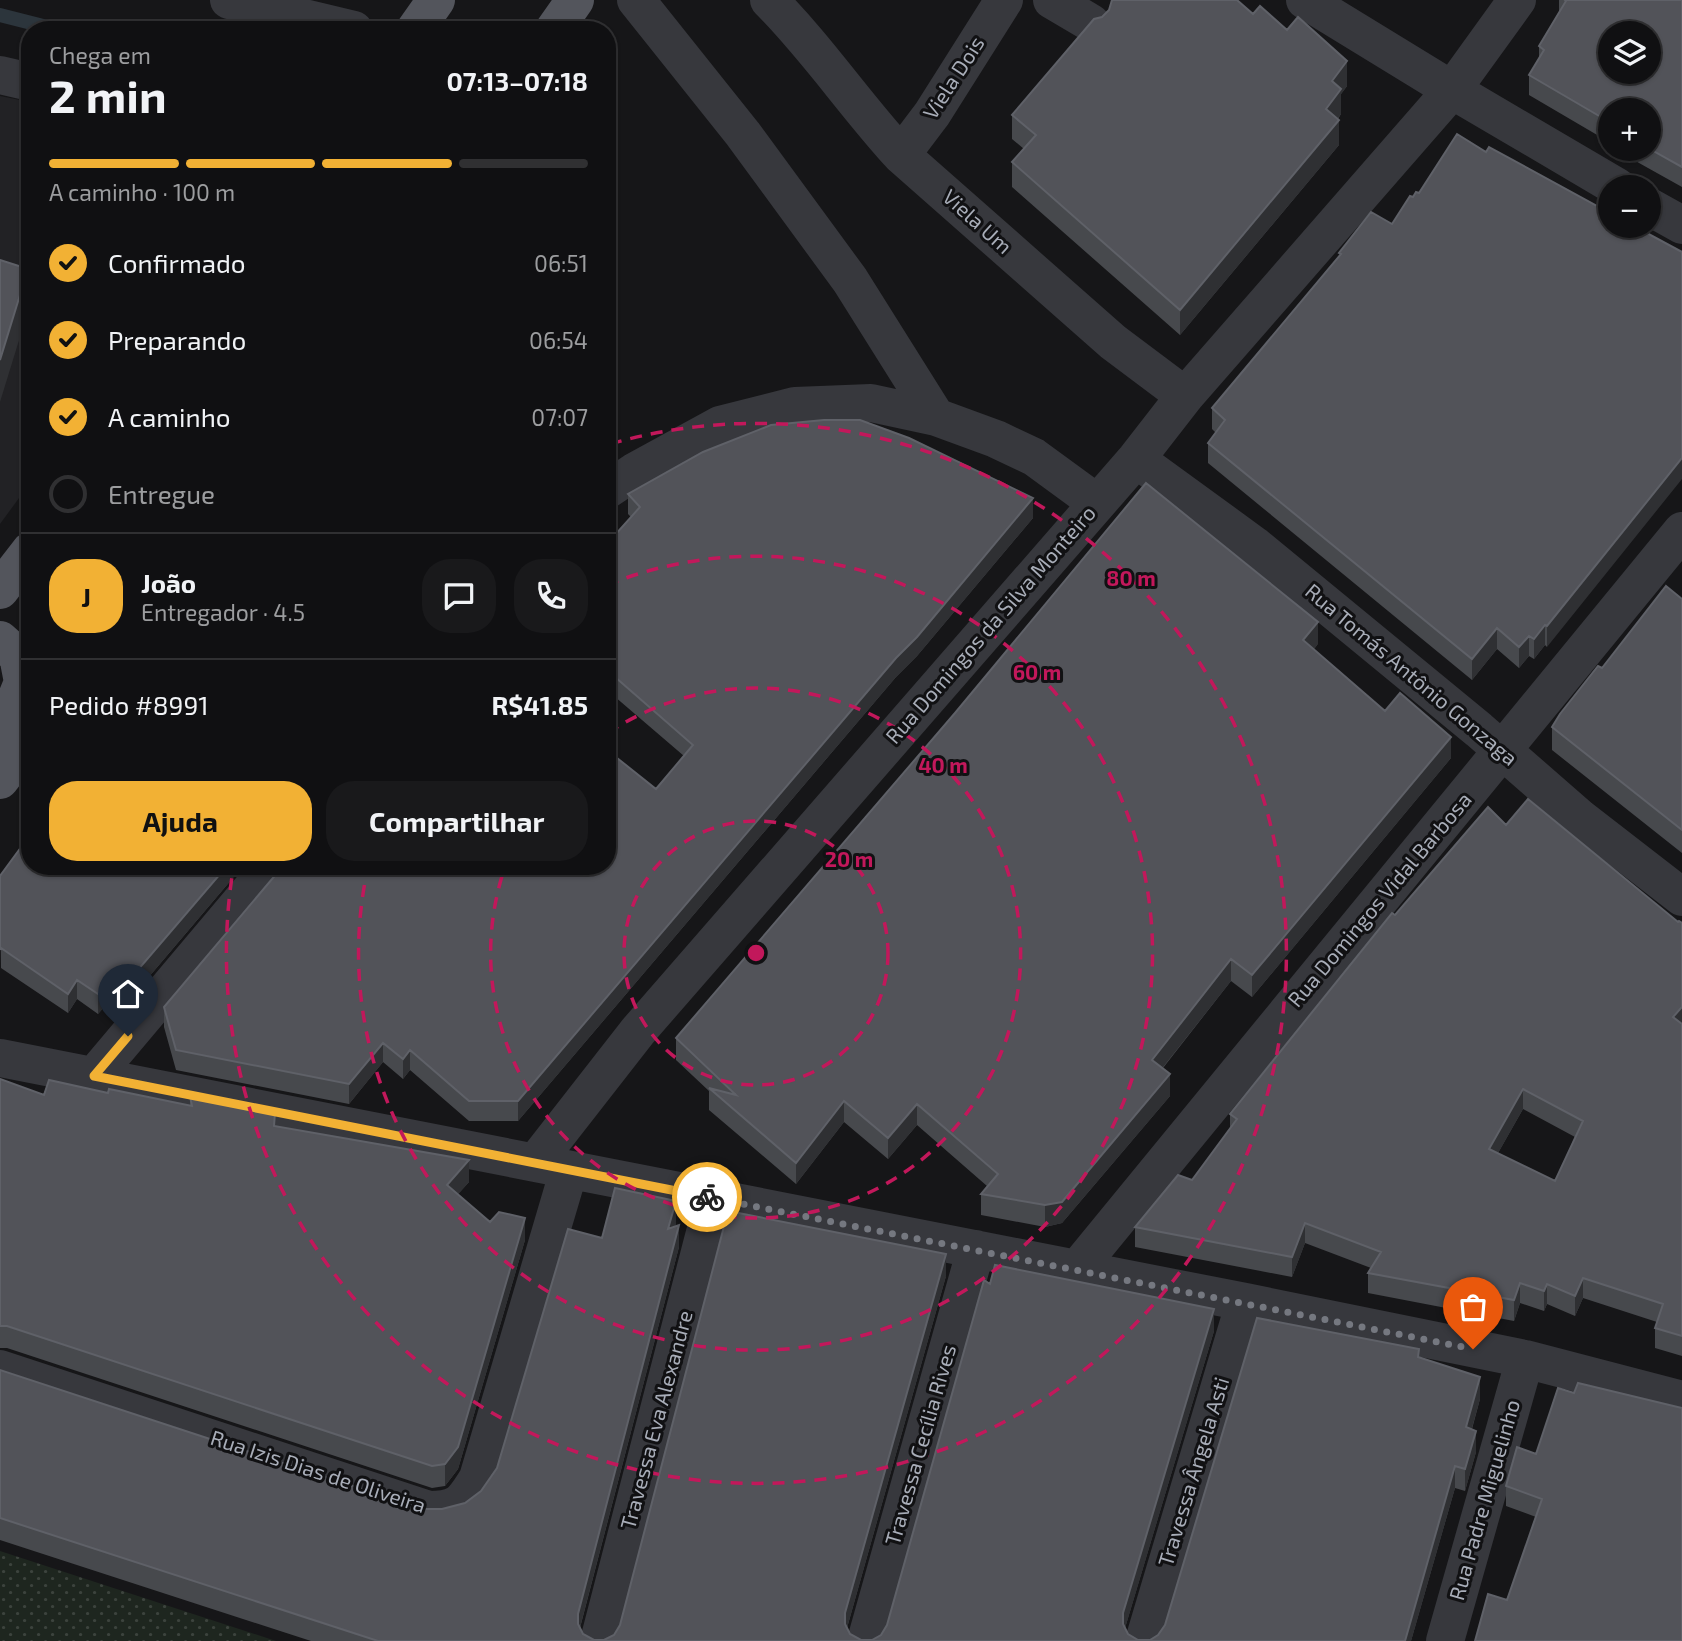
<!DOCTYPE html>
<html lang="pt">
<head>
<meta charset="utf-8">
<style>
  :root { --surface:#101012; --page:#19191b; --text:#f1f3f6; --muted:#9c9d9f; --line:#303032; --accent:#f2b134 }
  body { margin:0; font-family:"Exo 2",sans-serif; background:var(--page); color:var(--text); height:100vh; display:flex; flex-direction:column; font-size:26px; white-space:nowrap }
  * { box-sizing:border-box; margin:0 }
  p { font-size:23px; color:var(--muted) }
  .icon { flex:none; width:38px; height:38px; fill:none; stroke:currentColor; stroke-width:2; stroke-linecap:round; stroke-linejoin:round }
  .map { position:relative; flex:1; overflow:hidden }
  .side { position:absolute; left:21px; top:21px; width:595px; height:854px; display:flex; flex-direction:column; background:var(--surface); border-radius:28px; box-shadow:0 2px 5px #0004,0 0 0 2px var(--line) }
  .side>* { flex:none }
  .fabs { position:absolute; left:1598px; top:21px; display:grid; gap:14px }
  .fabs a { display:grid; place-items:center; width:63px; height:63px; border-radius:50%; background:var(--surface); box-shadow:0 2px 5px #0004,0 0 0 2px var(--line); font-size:35px }
  .pin { position:absolute; display:grid; place-items:center; width:60px; height:60px; color:#fff; margin:-72px -30px; border-radius:50% 50% 50% 0; rotate:-45deg; box-shadow:0 0 7px #0007 }
  .pin .icon { rotate:45deg }
  .courier { position:absolute; display:grid; place-items:center; width:70px; height:70px; margin:-35px; border:5px solid #f2b134; border-radius:50%; background:#fff; color:#222; box-shadow:0 2px 9px #0007 }
  .overview em { font-style:normal; font-weight:700 }
  .overview div { display:flex; flex-direction:column-reverse }
  .overview { display:flex; align-items:center; justify-content:space-between; height:119px; padding:0 28px }
  h1 { font-size:46px; font-weight:700; line-height:52px }
  .bar { display:grid; grid-template-columns:repeat(4,1fr); gap:10px 7px; align-content:center; height:84px; padding:0 28px }
  .bar i { height:9px; border-radius:5px; background:var(--line) }
  .bar .on { background:var(--accent) }
  .bar p { grid-column:span 4 }
  .line { display:flex; align-items:center; gap:18px; padding:0 28px; border-top:2px solid var(--line) }
  .line div { flex:1 }
  .round { display:grid; place-items:center; flex:none; width:74px; height:74px; border-radius:28px; background:var(--page) }
  ol { padding:0 28px; list-style:none }
  li { display:flex; align-items:center; gap:21px; height:77px }
  li p { margin-inline-start:auto }
  li .icon { padding:7px; border-radius:50%; background:var(--accent); color:#111; stroke-width:4 }
  li:last-child { color:var(--muted) }
  li i { width:38px; height:38px; border:4px solid var(--line); border-radius:50% }
  .button { display:flex; gap:14px; margin-top:auto; padding:14px 28px }
  .button a { flex:1; height:80px; border-radius:28px; background:var(--accent); color:#111; font-size:28px; font-weight:700; line-height:80px; text-align:center }
  .button a+a { background:var(--page); color:var(--text) }
  .map>svg:first-child { display:block }
  .built { fill:#222225 }
  .grass { fill:url(#grass-dots) }
  .lines { fill:none; stroke-linecap:round; stroke-linejoin:round }
  .stream { stroke:#2c353c; stroke-width:14 }
  .minor { stroke:#37383d; stroke-width:38 }
  .major { stroke:#53555c; stroke-width:38 }
  .wall { fill:#47494d; fill-rule:evenodd }
  .shaded-wall { fill:#2f3033 }
  .building { fill:#525359; stroke:#5f6168; stroke-width:2; fill-rule:evenodd }
  .done { stroke:#757880; stroke-width:7; stroke-dasharray:0 12.6 }
  .route { stroke:#f2b134; stroke-width:9 }
  .ring { fill:none; stroke:#c2185b; stroke-width:3.5; stroke-dasharray:12 9 }
  .labels { text-anchor:middle; stroke-width:6; stroke-linejoin:round; paint-order:stroke }
  .street-label { font-size:21px; fill:#a8adb8; stroke:#111113 }
  .centre { fill:#c2185b; stroke:#111113; stroke-width:3.5 }
  .ring-label { font-size:21px; text-anchor:middle; font-weight:bold; fill:#c2185b; stroke:#111113; stroke-width:6; stroke-linejoin:round; paint-order:stroke }
</style>
</head>
<body>
<div class="map">
<svg width="1682" height="1641" viewBox="0 0 1682 1641">
  <defs>
    <pattern id="grass-dots" width="8" height="8" patternUnits="userSpaceOnUse" patternTransform="scale(1.75)"><rect width="8" height="8" fill="#1e261f"/><path d="M2 2h.1M6 6h.1" fill="none" stroke="#3c433d" stroke-width="1.8" stroke-linecap="round"/></pattern>
  </defs>
  <rect width="100%" height="100%" fill="#161618"/>
  <path class="built" d="M 0,96 L 30,102 L 30,483 L 0,524 Z"/>
  <path class="grass" d="M 0,1551 L 276,1641 L 0,1641 Z"/>
  <g class="lines">
    <path class="stream" d="M 0,15 L 59,30"/>
    <path class="minor" d="M 229,0 L 354,30
      M 636,0 L 743,134 L 850,280 L 936,417
      M 769,0 C 817,48 855,105 901,155 L 1113,342 L 1185,396
      M 1052,0 L 1091,23
      M 1305,0 L 1452,90 L 1617,187
      M 0,75 L 30,82
      M 901,155 L 932,114 L 1004,0
      M 1648,206 L 1682,225
      M 1136,459 L 1254,545 L 1479,730 L 1580,818 L 1682,897
      M 607,490 L 634,472 L 720,425 L 795,406 L 871,403 L 936,417 L 996,439 L 1034,457 L 1097,503
      M 0,1058 L 1245,1302 L 1525,1359 L 1682,1400
      M 94,1076 L 271,866
      M 535,1163 L 638,1031 L 1136,459 L 1185,396 L 1452,90 L 1517,0
      M 1077,1269 L 1682,531
      M 0,1369 L 429,1510 C 459,1510 463,1502 478,1478 L 569,1170
      M 599,1641 L 714,1198
      M 866,1641 L 976,1249
      M 1144,1641 L 1245,1302
      M 1445,1641 L 1525,1359"/>
    <path class="major" d="M 415,30 L 436,0
      M 554,30 L 575,0
      M 0,590 L 30,551
      M 0,640 L 18,656 L 23,682 L 0,739
      M 0,780 L 30,741"/>
  </g>
  <path class="wall" d="M 1559,0 L 1682,0 L 1682,187 L 1614,149 L 1648,149 L 1648,110 L 1610,110 L 1610,146 L 1604,143 L 1604,139 L 1529,95 L 1529,75 L 1539,59 L 1539,46 L 1559,12 Z
    M 1253,14 L 1347,86 L 1341,94 L 1341,114 L 1338,119 L 1339,145 L 1180,335 L 1012,187 L 1012,162 L 1024,149 L 1012,139 L 1012,115 Z
    M 1486,152 L 1610,213 L 1547,647 L 1545,645 L 1534,659 L 1529,656 L 1519,668 L 1497,649 L 1472,680 L 1208,463 L 1208,443 L 1216,433 L 1212,429 L 1212,408 L 1339,256 L 1339,253 L 1392,224 L 1413,197 Z
    M 628,494 L 1033,518 L 917,656 L 896,677 L 518,1121 L 469,1121 L 410,1070 L 403,1079 L 383,1062 L 349,1104 L 176,1070 L 164,1027 L 164,1007 L 656,789 L 684,756 L 607,690 L 607,544 L 631,517 L 628,514 Z
    M 1682,599 L 1682,853 L 1552,750 L 1552,727 L 1602,668 Z
    M 1318,644 L 1314,649 L 1385,711 L 1451,758 L 1252,997 L 1231,981 L 1163,1068 L 1170,1096 L 1062,1223 L 1045,1227 L 981,1215 L 981,1194 L 987,1186 L 917,1125 L 888,1159 L 844,1122 L 796,1184 L 709,1110 L 709,1091 L 676,1060 L 676,1038 Z
    M 1506,825 L 1678,922 L 1682,923 L 1682,1356 L 1655,1348 L 1655,1328 L 1657,1322 L 1583,1298 L 1575,1316 L 1547,1304 L 1544,1311 L 1520,1303 L 1514,1321 L 1368,1293 L 1368,1273 L 1371,1268 L 1305,1243 L 1292,1277 L 1135,1247 L 1135,1227 L 1192,1180 L 1230,1130 L 1230,1114 L 1395,915 ZM 1523,1109 L 1575,1137 L 1555,1181 L 1498,1153 Z
    M 30,866 L 243,866 L 131,998 L 118,991 L 98,1014 L 77,999 L 68,1013 L 1,968 L 0,876 Z
    M 0,1079 L 44,1095 L 108,1093 L 190,1105 L 190,1096 L 275,1127 L 469,1182 L 458,1194 L 490,1222 L 525,1240 L 458,1469 L 445,1486 L 432,1488 L 7,1348 L 0,1348 Z
    M 676,1223 L 675,1226 L 679,1247 L 580,1628 L 583,1634 L 594,1640 L 604,1640 L 614,1635 L 946,1276 L 847,1628 L 850,1634 L 861,1640 L 872,1640 L 881,1635 L 887,1625 L 990,1284 L 1214,1331 L 1125,1628 L 1128,1634 L 1138,1640 L 1150,1640 L 1158,1635 L 1419,1357 L 1480,1399 L 1472,1429 L 1476,1452 L 1465,1491 L 1455,1488 L 1411,1641 L 311,1641 L 0,1540 L 0,1370 L 423,1509 L 442,1509 L 465,1503 L 481,1491 L 497,1468 L 602,1238 Z
    M 1574,1393 L 1682,1408 L 1507,1600 L 1536,1517 L 1506,1506 L 1506,1486 L 1536,1454 Z"/>
  <path class="shaded-wall" d="M 1347,61 L 1347,86 L 1341,94 L 1341,114 L 1326,134 L 1326,109 L 1332,81 Z
    M 1339,120 L 1339,145 L 1180,335 L 1180,310 Z
    M 28,269 L 28,311 L 0,402 L 0,360 Z
    M 1682,458 L 1682,479 L 1547,647 L 1547,626 Z
    M 1033,498 L 1033,518 L 917,656 L 896,677 L 518,1121 L 518,1101 Z
    M 1318,622 L 1318,644 L 1303,662 L 1303,640 Z
    M 1545,625 L 1545,645 L 1534,659 L 1534,639 Z
    M 1497,628 L 1497,649 L 1472,680 L 1472,659 Z
    M 1529,636 L 1529,656 L 1519,668 L 1519,647 Z
    M 1451,737 L 1451,758 L 1252,997 L 1252,975 Z
    M 227,866 L 243,866 L 131,998 L 131,978 Z
    M 1231,959 L 1231,981 L 1152,1081 L 1152,1060 Z
    M 118,971 L 118,991 L 98,1014 L 98,994 Z
    M 77,980 L 77,999 L 68,1013 L 68,994 Z
    M 1682,1007 L 1682,1027 L 1673,1017 Z
    M 383,1043 L 383,1062 L 349,1104 L 349,1084 Z
    M 410,1050 L 410,1070 L 403,1079 L 403,1059 Z
    M 1170,1074 L 1170,1096 L 1062,1223 L 1045,1227 L 1045,1205 Z
    M 1523,1089 L 1523,1109 L 1489,1169 L 1489,1149 Z
    M 844,1101 L 844,1122 L 796,1184 L 796,1163 Z
    M 917,1104 L 917,1125 L 888,1159 L 888,1138 Z
    M 469,1160 L 469,1182 L 447,1207 L 447,1185 Z
    M 676,1201 L 676,1223 L 668,1251 L 668,1229 Z
    M 525,1218 L 525,1240 L 458,1469 L 445,1486 L 445,1464 Z
    M 1305,1223 L 1305,1243 L 1292,1277 L 1292,1257 Z
    M 679,1225 L 679,1247 L 578,1635 L 578,1614 Z
    M 946,1254 L 946,1276 L 845,1635 L 845,1613 Z
    M 1583,1278 L 1583,1298 L 1575,1316 L 1575,1296 Z
    M 1520,1283 L 1520,1303 L 1514,1321 L 1514,1300 Z
    M 1547,1284 L 1547,1304 L 1544,1311 L 1544,1291 Z
    M 1214,1309 L 1214,1331 L 1123,1635 L 1123,1613 Z
    M 1480,1377 L 1480,1399 L 1466,1449 L 1466,1427 Z
    M 1476,1431 L 1476,1452 L 1465,1491 L 1465,1469 Z
    M 1455,1466 L 1455,1488 L 1411,1641 L 1405,1641 Z"/>
  <path class="building" d="M 1112,0 L 1237,0 L 1253,14 L 1260,6 L 1287,30 L 1298,17 L 1347,61 L 1332,81 L 1341,89 L 1326,109 L 1339,120 L 1180,310 L 1012,162 L 1036,135 L 1012,115 L 1094,19 L 1102,17 L 1109,10 Z
    M 1565,0 L 1682,0 L 1682,167 L 1648,148 L 1648,110 L 1610,110 L 1610,126 L 1604,123 L 1606,120 L 1529,75 L 1544,50 L 1539,46 L 1566,1 ZM 1610,33 L 1648,33 L 1648,72 L 1610,72 Z
    M 1457,134 L 1486,152 L 1489,147 L 1610,213 L 1610,226 L 1634,226 L 1682,252 L 1682,458 L 1547,626 L 1545,625 L 1534,639 L 1529,636 L 1519,647 L 1497,628 L 1472,659 L 1208,443 L 1225,420 L 1212,408 L 1341,254 L 1339,253 L 1371,212 L 1392,224 L 1410,196 L 1413,197 L 1416,192 L 1419,193 Z
    M 0,260 L 28,269 L 0,360 Z
    M 824,420 L 860,420 L 909,438 L 1033,498 L 917,637 L 896,658 L 518,1101 L 469,1101 L 410,1050 L 403,1059 L 383,1043 L 349,1084 L 176,1050 L 164,1007 L 283,866 L 607,866 L 607,750 L 656,789 L 693,745 L 607,670 L 607,544 L 640,507 L 628,494 L 703,452 L 771,425 Z
    M 1146,483 L 1318,622 L 1303,640 L 1385,711 L 1400,693 L 1451,737 L 1252,975 L 1231,959 L 1152,1060 L 1170,1074 L 1062,1202 L 1045,1205 L 981,1194 L 998,1174 L 917,1104 L 888,1138 L 844,1101 L 796,1163 L 709,1088 L 736,1095 L 676,1038 L 955,713 Z
    M 1666,586 L 1682,599 L 1682,830 L 1552,727 L 1560,714 L 1598,666 L 1602,668 Z
    M 1528,799 L 1678,922 L 1679,921 L 1682,923 L 1682,1007 L 1673,1017 L 1682,1024 L 1682,1336 L 1655,1328 L 1663,1304 L 1583,1278 L 1575,1296 L 1547,1284 L 1544,1291 L 1520,1283 L 1514,1300 L 1368,1273 L 1381,1252 L 1305,1223 L 1292,1257 L 1135,1227 L 1178,1175 L 1192,1180 L 1237,1119 L 1230,1114 L 1392,913 L 1395,915 L 1488,807 L 1506,825 ZM 1523,1089 L 1583,1121 L 1555,1181 L 1489,1149 Z
    M 30,835 L 30,866 L 227,866 L 131,978 L 118,971 L 98,994 L 77,980 L 68,994 L 1,948 L 0,949 L 0,876 Z
    M 0,1079 L 44,1095 L 49,1080 L 108,1093 L 109,1089 L 192,1106 L 190,1096 L 275,1112 L 274,1126 L 469,1160 L 447,1185 L 490,1222 L 499,1212 L 525,1218 L 458,1447 L 445,1464 L 432,1466 L 7,1326 L 0,1326 Z
    M 615,1188 L 676,1201 L 668,1229 L 679,1225 L 578,1614 L 578,1624 L 583,1634 L 594,1640 L 604,1640 L 614,1635 L 620,1625 L 728,1211 L 946,1254 L 845,1613 L 845,1624 L 850,1634 L 861,1640 L 872,1640 L 881,1635 L 887,1625 L 984,1280 L 990,1284 L 995,1265 L 1214,1309 L 1123,1613 L 1123,1624 L 1128,1634 L 1138,1640 L 1150,1640 L 1158,1635 L 1165,1625 L 1257,1318 L 1419,1349 L 1418,1357 L 1480,1377 L 1466,1427 L 1476,1431 L 1465,1469 L 1455,1466 L 1405,1641 L 378,1641 L 0,1518 L 0,1370 L 423,1509 L 442,1509 L 465,1503 L 481,1491 L 497,1468 L 568,1229 L 602,1238 Z
    M 1578,1383 L 1682,1408 L 1682,1641 L 1475,1641 L 1488,1594 L 1507,1600 L 1542,1499 L 1506,1486 L 1517,1447 L 1536,1454 L 1558,1388 L 1574,1393 Z"/>
  <g class="lines">
    <path class="done" d="M 707,1197 L 1473,1349"/>
    <path class="route" d="M 128,1036 L 94,1076 L 707,1197"/>
  </g>
  <g class="ring">
    <circle cx="756" cy="953" r="132"/>
    <path d="M608 733A265 265 0 1 1 505 867"/>
    <path d="M607 585A397 397 0 1 1 368 867"/>
    <path d="M610 444A530 530 0 1 1 233 870"/>
  </g>
  <g class="labels">
    <g class="street-label">
      <text transform="translate(954 78) rotate(-57)" y="7">Viela Dois</text>
      <text transform="translate(977 222) rotate(42)" y="7">Viela Um</text>
      <text transform="translate(991 625) rotate(-49)" y="7">Rua Domingos da Silva Monteiro</text>
      <text transform="translate(1411 675) rotate(40)" y="7">Rua Tomás Antônio Gonzaga</text>
      <text transform="translate(1380 900) rotate(-50)" y="7">Rua Domingos Vidal Barbosa</text>
      <text transform="translate(657 1420) rotate(-75)" y="7">Travessa Eva Alexandre</text>
      <text transform="translate(921 1445) rotate(-74)" y="7">Travessa Cecília Rives</text>
      <text transform="translate(318 1472) rotate(18)" y="7">Rua Izis Dias de Oliveira</text>
      <text transform="translate(1194 1472) rotate(-73)" y="7">Travessa Ângela Asti</text>
      <text transform="translate(1485 1500) rotate(-74)" y="7">Rua Padre Miguelinho</text>
    </g>
  </g>
  <circle cx="756" cy="953" r="10" class="centre"/>
  <g class="ring-label">
    <text x="1131" y="586">80 m</text>
    <text x="1037" y="680">60 m</text>
    <text x="943" y="773">40 m</text>
    <text x="849" y="867">20 m</text>
  </g>
</svg>
<div class="fabs">
<a><svg class="icon" aria-label="layers" viewBox="0 0 24 24"><path d="M12 4l9 5-9 5-9-5zM3 14l9 5 9-5"/></svg></a>
<a>+</a>
<a>−</a>
</div>
<div class="pin" style="left:1473px;top:1349px;background:#ea580c"><svg class="icon" aria-label="bag" viewBox="0 0 24 24"><path d="M5 8h14l-1 12H6zM9 8a3 3 0 0 1 6 0"/></svg></div>
<div class="pin" style="left:128px;top:1036px;background:#1f2937"><svg class="icon" aria-label="home" viewBox="0 0 24 24"><path d="M3 11l9-7 9 7M6 9v11h12V9"/></svg></div>
<div class="courier" style="left:707px;top:1197px"><svg class="icon" aria-label="bike" viewBox="0 0 24 24"><circle cx="6" cy="16" r="4"/><circle cx="18" cy="16" r="4"/><path d="M6 16l4-8h5l3 8M10 8l3 8H6M13 5h3"/></svg></div>
<section class="side">
<div class="overview"><div><h1>2 min</h1><p>Chega em</p></div><em>07:13–07:18</em></div>
<div class="bar"><i class="on"></i><i class="on"></i><i class="on"></i><i></i><p>A caminho · 100 m</p></div>
<ol>
<li><svg class="icon" aria-label="check" viewBox="0 0 24 24"><path d="M5 12l5 5 9-10"/></svg>Confirmado<p>06:51</p></li>
<li><svg class="icon" aria-label="check" viewBox="0 0 24 24"><path d="M5 12l5 5 9-10"/></svg>Preparando<p>06:54</p></li>
<li><svg class="icon" aria-label="check" viewBox="0 0 24 24"><path d="M5 12l5 5 9-10"/></svg>A caminho<p>07:07</p></li>
<li><i></i>Entregue</li>
</ol>
<div class="line" style="height:126px"><b class="round" style="background:var(--accent);color:#111">J</b><div><b>João</b><p>Entregador · 4.5</p></div><a class="round"><svg class="icon" aria-label="chat" viewBox="0 0 24 24"><path d="M4 5h16v11H9l-5 4z"/></svg></a><a class="round"><svg class="icon" aria-label="phone" viewBox="0 0 24 24"><path d="M5 4h4l2 5-3 2q2 4 5 5l2-3 5 2v4C11 20 4 13 5 4z"/></svg></a></div>
<div class="line" style="height:91px"><div>Pedido #8991</div><b>R$41.85</b></div>
<div class="button"><a>Ajuda</a><a>Compartilhar</a></div>
</section>
</div>
</body>
</html>
